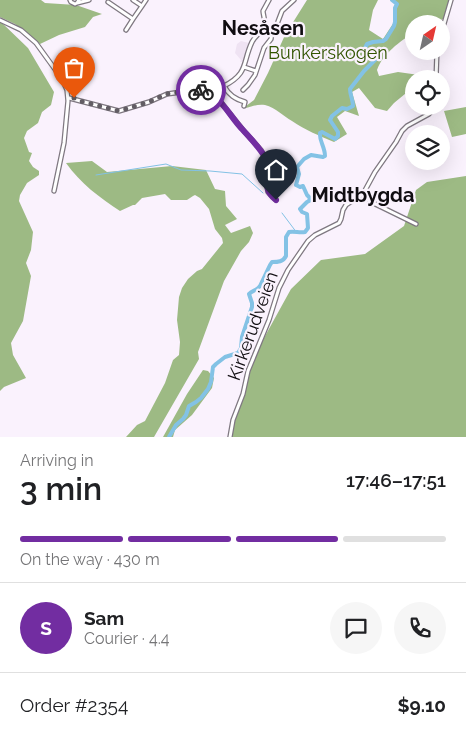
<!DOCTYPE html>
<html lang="en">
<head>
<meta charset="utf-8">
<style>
  :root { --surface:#fff; --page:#f6f6f6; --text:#202124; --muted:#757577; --line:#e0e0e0; --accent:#722da1 }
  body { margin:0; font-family:Raleway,sans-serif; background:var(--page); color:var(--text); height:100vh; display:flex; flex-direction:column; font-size:19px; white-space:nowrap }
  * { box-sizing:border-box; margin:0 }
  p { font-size:16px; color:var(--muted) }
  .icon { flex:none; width:28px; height:28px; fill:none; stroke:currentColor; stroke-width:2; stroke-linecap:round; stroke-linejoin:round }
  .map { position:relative; height:437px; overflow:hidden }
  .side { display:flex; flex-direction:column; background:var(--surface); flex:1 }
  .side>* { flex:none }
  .needle { width:32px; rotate:34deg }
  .buttons { position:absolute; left:405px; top:15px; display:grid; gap:10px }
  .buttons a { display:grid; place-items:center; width:45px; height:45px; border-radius:50%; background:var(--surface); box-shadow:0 5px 20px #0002; font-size:25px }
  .pin { position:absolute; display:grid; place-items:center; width:42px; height:42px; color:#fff; margin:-51px -21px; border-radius:50% 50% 50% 0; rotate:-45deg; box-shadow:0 0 5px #0007 }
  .pin .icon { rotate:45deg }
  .courier { position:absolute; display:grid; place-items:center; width:50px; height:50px; margin:-25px; border:4px solid #722da1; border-radius:50%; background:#fff; color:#222; box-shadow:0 1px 6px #0007 }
  .summary em { font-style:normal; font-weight:600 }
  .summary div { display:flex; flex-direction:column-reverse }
  .summary { display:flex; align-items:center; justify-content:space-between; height:85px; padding:0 20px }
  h1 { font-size:32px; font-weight:600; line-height:38px }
  .bar { display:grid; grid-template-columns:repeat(4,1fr); gap:8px 5px; align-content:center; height:60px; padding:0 20px }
  .bar i { height:6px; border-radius:4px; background:var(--line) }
  .bar .selected { background:var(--accent) }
  .bar p { grid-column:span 4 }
  .line { display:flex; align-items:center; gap:12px; padding:0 20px; border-top:1px solid var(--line) }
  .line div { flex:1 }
  .round { display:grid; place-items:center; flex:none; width:52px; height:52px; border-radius:26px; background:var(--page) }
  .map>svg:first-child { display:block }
  .built { fill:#efe3f3 }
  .forest { fill:#9dba84 }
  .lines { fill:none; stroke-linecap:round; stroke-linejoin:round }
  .stream { stroke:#83c2e5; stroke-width:1 }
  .river { stroke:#83c2e5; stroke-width:4 }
  .minor-casing { stroke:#7f7881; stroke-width:5.5 }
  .minor { stroke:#fff; stroke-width:3 }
  .done { stroke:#625d64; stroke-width:5; stroke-dasharray:0 9 }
  .route { stroke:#722da1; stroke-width:6 }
  .labels { text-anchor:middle; stroke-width:4.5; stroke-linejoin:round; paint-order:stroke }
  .park-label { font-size:18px; fill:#325400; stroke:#faf2fd }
  .street-label { font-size:18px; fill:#100d11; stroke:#faf2fd }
  .quarter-label { font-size:20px; font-weight:bold; fill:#100d11; stroke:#faf2fd }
</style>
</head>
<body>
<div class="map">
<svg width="466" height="437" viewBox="0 0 466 437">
  <rect width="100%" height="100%" fill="#faf2fd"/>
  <path class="built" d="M 241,41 L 249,43 L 245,60 L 241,62 L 240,62 L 241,60 L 235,53 L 237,44 Z"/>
  <path class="forest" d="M 0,0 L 41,0 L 45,3 L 76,5 L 102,14 L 93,17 L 85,27 L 59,35 L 40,44 L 15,24 L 0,17 Z
    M 307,0 L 378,0 L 373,10 L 369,30 L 383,39 L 396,19 L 395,11 L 398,3 L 392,0 L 450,0 L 445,18 L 433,24 L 414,24 L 414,32 C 400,42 383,53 377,70 L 379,76 L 398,72 L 419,75 L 417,79 L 414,79 L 414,85 L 411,89 L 394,103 L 387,111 L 375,108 L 359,88 L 352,92 L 359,116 L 345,111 L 337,117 L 347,134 L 334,142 C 320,136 305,130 292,121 C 283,116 276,108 265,105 C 258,104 253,106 246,108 L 246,106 L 254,100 L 268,73 L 285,35 Z
    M 0,21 L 28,48 L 54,92 L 51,105 L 42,112 L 38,123 L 27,131 L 24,138 L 29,152 L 32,153 L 29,161 L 33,167 L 39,171 L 39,175 L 27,183 L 20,195 L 19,201 L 33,232 L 31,250 L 26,263 L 31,276 L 23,321 L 11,343 L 13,355 L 26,378 L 4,387 L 0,391 Z
    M 466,107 L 466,134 L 452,137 L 444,111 Z
    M 92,161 L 107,172 L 172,166 L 206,170 L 215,189 L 225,191 L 226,206 L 237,219 L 225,225 L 231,233 L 250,226 L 253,233 L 249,242 L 241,251 L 224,281 L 198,352 L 199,359 L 154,437 L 126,437 L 137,425 L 145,421 L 165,383 L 173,360 L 179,355 L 180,342 L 177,320 L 179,297 L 182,288 L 188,279 L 197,271 L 202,269 L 223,243 L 222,238 L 215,229 L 209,209 L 200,198 L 195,195 L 193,196 L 187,200 L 171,200 L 165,194 L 142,198 L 135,205 L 133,205 L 120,211 C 100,198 80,183 66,163 Z
    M 466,176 L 466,437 L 230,437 L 254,356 L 291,289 L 321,260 L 365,254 L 404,226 L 416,190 L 427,182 Z
    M 203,370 L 208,371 L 214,378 L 212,388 L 192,415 L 175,430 L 173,437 L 163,437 L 187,394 Z"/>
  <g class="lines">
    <path class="stream" d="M 96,175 L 166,164 L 181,170 L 210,171 L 242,174 L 263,193
      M 282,213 L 297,233"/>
    <path class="river" d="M 169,437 L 176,425 L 183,419 L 186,415 L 189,406 L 196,402 L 201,398 L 208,389 L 211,382 L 213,367 L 216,364 L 225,357 L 238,353 L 241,348 L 242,337 L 252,307 L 252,303 L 249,294 C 252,290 257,291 260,286 L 270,265 L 272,262 C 278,262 283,262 286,256 L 286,237 L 289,232 C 294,231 300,233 305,232 L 308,228 L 307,214 L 302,212 L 300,209 L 307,202 L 309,201 L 310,198 L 307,195 L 303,186 L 300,187 L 296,185 L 299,174 L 297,167 L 304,159 L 311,155 L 323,157 L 325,156 C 325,147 319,141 320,133 L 322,132 L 335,139 L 338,136 L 338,132 L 330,120 L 332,116 L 342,108 L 347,109 L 353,106 C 353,100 350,95 350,89 L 364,71 L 380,55 C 373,53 370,57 364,50 L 367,44 L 373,42 L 383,41 L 386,39 L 394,26 L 395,22 L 395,8 L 397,4 L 392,0"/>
    <defs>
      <path id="minor" d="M 70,0 L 71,2 L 75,4 L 77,3 L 79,0
        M 133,0 L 142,6 L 146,0
        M 108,2 L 133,19 L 142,6
        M 77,3 L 89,0
        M 0,20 L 21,30 L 36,43 L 62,79 L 67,90 L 68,101 L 64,143 L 54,191
        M 262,29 L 268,33 L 274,32 L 282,11 L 294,0
        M 126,30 L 133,19
        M 441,34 L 451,0
        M 244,67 L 256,71
        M 436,79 L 437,51
        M 243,90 L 248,85 L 255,75 L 264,48 L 271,39 L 272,33
        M 69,98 L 119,111 L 149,102 L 167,94 L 196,90 L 210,93 L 220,101 L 243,130 L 261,150 L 270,167 L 267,186 L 268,192 L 276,200
        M 244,106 L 245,102 C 235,99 229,95 224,86 C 249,73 242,63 252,42 C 255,36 262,32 264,26 C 266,21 263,15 263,11 L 269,0
        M 363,194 L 369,201 L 416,224
        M 230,437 L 233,420 L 243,394 L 248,371 L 269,320 L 279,288 L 288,270 L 308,241 L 315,235 L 339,223 L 341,219 L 343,210 L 346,205 L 363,194 L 375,172 L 396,142 L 402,131 L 407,126 L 429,114 L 436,106"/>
    </defs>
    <use href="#minor" class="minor-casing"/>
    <use href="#minor" class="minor"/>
  </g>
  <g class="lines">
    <path class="done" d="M 74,98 L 80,101 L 119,111 L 149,102 L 166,94 L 196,90 L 201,90"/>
    <path class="route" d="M 201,90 C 207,91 211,93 215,97 C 226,106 233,120 243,130 C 253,141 263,151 269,164 C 275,179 258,185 276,200"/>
  </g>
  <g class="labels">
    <g class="park-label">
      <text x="328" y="59">Bunkerskogen</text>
    </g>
    <g class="street-label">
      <text transform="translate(253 326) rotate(-70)" y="6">Kirkerudveien</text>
    </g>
    <g class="quarter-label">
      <text x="263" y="35">Nesåsen</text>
      <text x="363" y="202">Midtbygda</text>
    </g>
  </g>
</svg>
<div class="buttons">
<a><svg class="needle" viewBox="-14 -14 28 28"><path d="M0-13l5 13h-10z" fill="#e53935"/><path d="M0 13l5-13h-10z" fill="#757577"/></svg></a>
<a><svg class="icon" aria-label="locate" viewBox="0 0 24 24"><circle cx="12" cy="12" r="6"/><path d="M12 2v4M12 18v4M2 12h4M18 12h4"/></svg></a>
<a><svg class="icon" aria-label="layers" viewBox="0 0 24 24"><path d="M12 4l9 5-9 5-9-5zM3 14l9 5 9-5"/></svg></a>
</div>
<div class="pin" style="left:74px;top:98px;background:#ea580c"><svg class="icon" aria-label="bag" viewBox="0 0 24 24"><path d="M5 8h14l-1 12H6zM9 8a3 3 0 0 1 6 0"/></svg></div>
<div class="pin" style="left:276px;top:200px;background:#1f2937"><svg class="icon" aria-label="home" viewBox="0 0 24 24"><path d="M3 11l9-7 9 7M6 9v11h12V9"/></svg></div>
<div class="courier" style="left:201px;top:90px"><svg class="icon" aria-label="bike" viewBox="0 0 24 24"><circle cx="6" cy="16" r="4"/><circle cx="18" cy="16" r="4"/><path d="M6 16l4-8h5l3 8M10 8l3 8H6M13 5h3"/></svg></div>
</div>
<section class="side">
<div class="summary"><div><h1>3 min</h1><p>Arriving in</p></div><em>17:46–17:51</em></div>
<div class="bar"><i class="selected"></i><i class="selected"></i><i class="selected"></i><i></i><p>On the way · 430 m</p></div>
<div class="line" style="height:90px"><b class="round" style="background:var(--accent);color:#fff">S</b><div><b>Sam</b><p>Courier · 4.4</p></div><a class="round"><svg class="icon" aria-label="chat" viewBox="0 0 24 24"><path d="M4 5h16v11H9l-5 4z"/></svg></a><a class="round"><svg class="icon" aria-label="phone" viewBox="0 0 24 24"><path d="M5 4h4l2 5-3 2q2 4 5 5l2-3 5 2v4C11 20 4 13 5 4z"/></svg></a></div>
<div class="line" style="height:65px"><div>Order #2354</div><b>$9.10</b></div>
</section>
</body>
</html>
